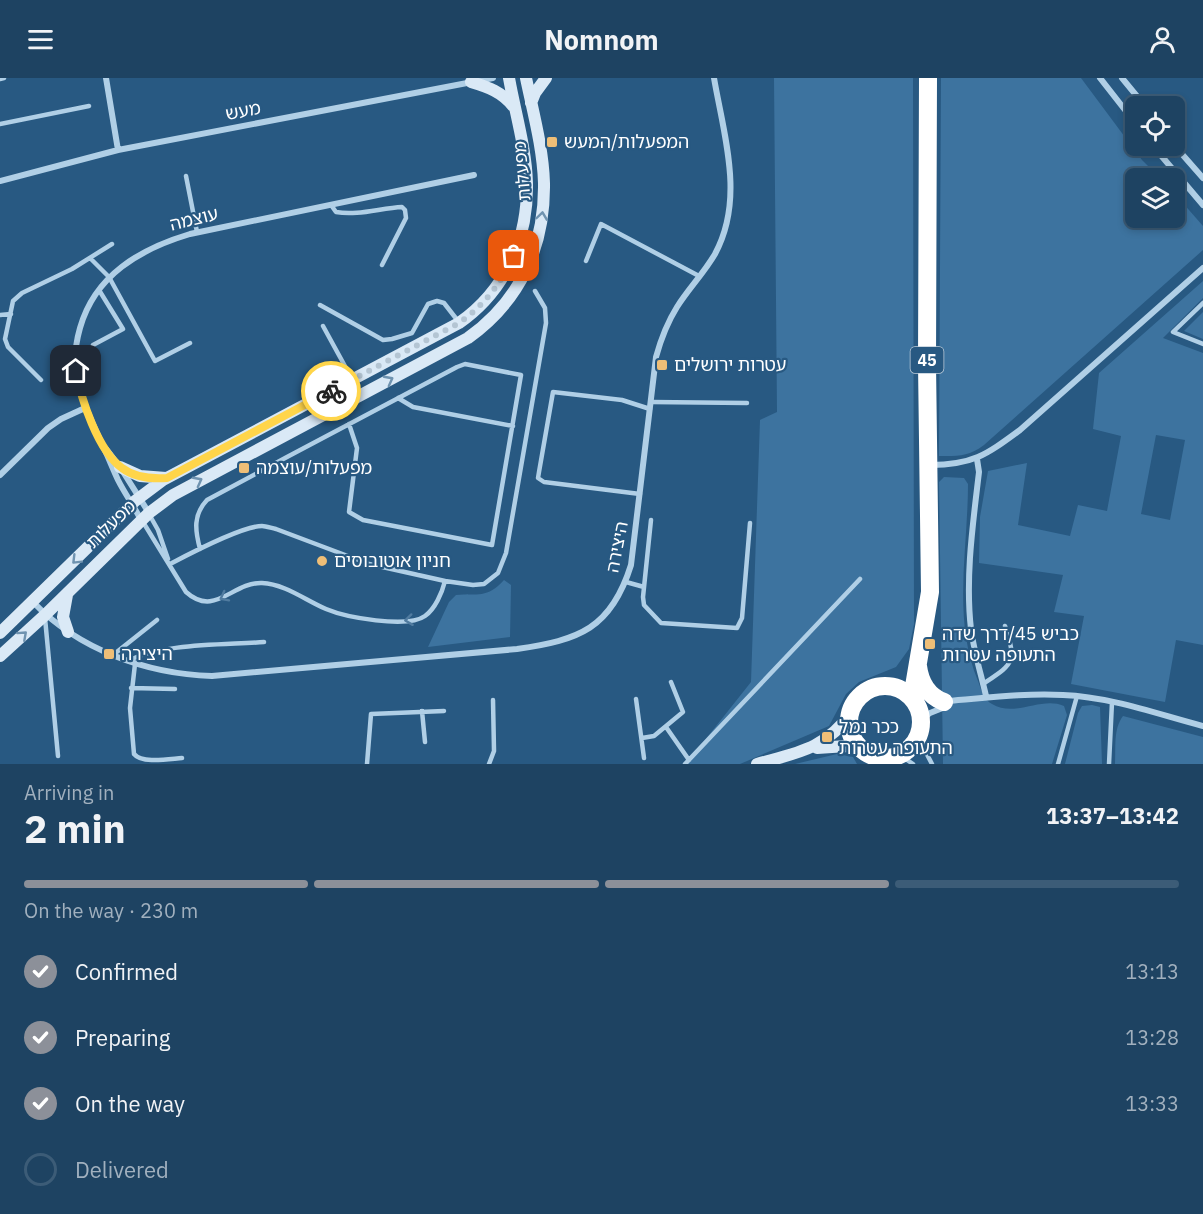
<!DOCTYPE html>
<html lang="en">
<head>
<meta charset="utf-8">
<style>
  :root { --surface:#1e4362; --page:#2b4e6b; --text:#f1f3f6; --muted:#a1b0be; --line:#3c5c77; --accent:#8c9099 }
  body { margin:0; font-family:"IBM Plex Sans","Noto Sans Hebrew",sans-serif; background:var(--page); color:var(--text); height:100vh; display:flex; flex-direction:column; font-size:22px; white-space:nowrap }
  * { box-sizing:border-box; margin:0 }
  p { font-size:20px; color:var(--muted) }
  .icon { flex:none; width:33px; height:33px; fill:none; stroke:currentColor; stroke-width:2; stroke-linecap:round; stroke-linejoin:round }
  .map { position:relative; height:686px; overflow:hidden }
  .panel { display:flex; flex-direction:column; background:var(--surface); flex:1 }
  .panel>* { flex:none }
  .fabs { position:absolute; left:1125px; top:18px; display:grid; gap:12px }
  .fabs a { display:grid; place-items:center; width:60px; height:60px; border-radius:9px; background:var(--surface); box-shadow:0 3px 9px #0003,0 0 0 2px var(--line); font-size:30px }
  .pin { position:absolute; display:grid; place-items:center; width:51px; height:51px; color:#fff; margin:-26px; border-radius:12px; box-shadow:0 3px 9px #0006 }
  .courier { position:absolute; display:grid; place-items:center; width:60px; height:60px; margin:-30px; border:4px solid #ffd54a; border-radius:50%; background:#fff; color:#222; box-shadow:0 2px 8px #0007 }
  .head em { font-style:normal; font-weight:800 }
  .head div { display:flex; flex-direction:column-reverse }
  .head { display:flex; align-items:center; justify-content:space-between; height:102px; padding:0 24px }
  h1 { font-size:39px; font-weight:800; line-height:45px }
  .bar { display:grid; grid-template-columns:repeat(4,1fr); gap:9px 6px; align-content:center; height:72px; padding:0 24px }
  .bar i { height:8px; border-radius:4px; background:var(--line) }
  .bar .selected { background:var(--accent) }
  .bar p { grid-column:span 4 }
  ol { padding:0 24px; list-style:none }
  li { display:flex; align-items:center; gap:18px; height:66px }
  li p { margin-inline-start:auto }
  li .icon { padding:6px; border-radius:50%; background:var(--accent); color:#fff; stroke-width:4 }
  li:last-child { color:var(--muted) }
  li i { width:33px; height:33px; border:3px solid var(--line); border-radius:50% }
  header { display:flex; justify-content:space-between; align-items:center; height:78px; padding:0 24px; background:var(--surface); font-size:27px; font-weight:800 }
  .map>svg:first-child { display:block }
  .green { fill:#3d739f; fill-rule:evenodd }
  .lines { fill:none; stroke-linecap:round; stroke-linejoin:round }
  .lane { stroke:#b0cfe6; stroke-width:4.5 }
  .street { stroke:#b0cfe6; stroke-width:6 }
  .secondary { stroke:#dae9f6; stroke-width:12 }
  .highway { stroke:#fff; stroke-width:18 }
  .oneway { stroke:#6f93b0 }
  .oneway2 { stroke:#517ca0 }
  .done { stroke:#b4c5d3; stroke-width:6; stroke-dasharray:0 10.8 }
  .route { stroke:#ffd54a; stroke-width:8 }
  .poi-dot { fill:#eebe77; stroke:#285982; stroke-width:2 }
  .labels { text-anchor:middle; stroke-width:4.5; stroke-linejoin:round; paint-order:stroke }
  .shield { fill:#285982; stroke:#becdda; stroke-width:1.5 }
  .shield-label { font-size:16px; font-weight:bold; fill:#fff }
  .street-label { font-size:18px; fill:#fff; stroke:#285982 }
  .poi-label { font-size:18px; fill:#fff; stroke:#285982; text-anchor:start }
</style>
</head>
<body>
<header><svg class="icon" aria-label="menu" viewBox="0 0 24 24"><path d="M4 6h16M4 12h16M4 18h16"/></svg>Nomnom<svg class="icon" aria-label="person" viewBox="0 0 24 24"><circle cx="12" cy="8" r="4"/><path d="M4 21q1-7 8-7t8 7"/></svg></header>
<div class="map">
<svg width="1203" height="686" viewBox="0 0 1203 686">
  <rect width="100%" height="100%" fill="#285982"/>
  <path class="green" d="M 774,0 L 913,0 L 914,546 L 909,571 L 896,589 L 859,604 L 846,616 L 829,648 L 740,686 L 686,686 L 751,604 L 760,342 L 777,334 Z
    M 941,0 L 1081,0 L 1142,82 L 1160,100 L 1136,100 L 1136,140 L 1174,140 L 1175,116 L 1203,148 L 1203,172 L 984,367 C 968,379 958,378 939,378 Z
    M 1203,203 L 1203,220 L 1163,260 L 1203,275 L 1203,567 L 1176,562 L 1165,624 L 1071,606 L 1084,538 L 1054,534 L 1063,497 L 979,485 L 980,439 L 988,393 L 1027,385 L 1018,447 L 1070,458 L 1078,427 L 1107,433 L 1121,358 L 1093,351 L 1099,295 ZM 1156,357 L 1185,362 L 1170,442 L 1141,436 Z
    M 1203,234 L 1203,261 L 1184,253 Z
    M 944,399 L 964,400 L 968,406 C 968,472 952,540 978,603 C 981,611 984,622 992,626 C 1015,640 1041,618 1064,628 L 1067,637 L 1052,686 L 943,686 L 939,404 Z
    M 504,502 L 511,507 L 510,559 L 428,569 L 449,524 L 456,517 C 478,515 487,521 504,502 Z
    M 1092,627 L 1100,629 L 1102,686 L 1065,686 L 1078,635 L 1082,628 Z
    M 1123,638 L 1203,659 L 1203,686 L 1115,686 C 1116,670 1113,651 1123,638 Z
    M 837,676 L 853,679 L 857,686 L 795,686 Z"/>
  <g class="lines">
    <path class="lane" d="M 0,1 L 4,0
      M 0,46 L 89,28
      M 186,98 L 197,154
      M 331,127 L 336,134 C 357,138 381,130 402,129 L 405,132 L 406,140 L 382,187
      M 90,180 L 109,199 L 155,283 L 190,265
      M 586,183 L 601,146 L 699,198
      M 1203,225 L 1173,254 L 1203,266
      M 320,227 L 383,262 L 392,261 L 412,255 L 428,226 L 437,223 L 444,225 L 458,243
      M 0,237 L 11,236
      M 323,248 L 352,301
      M 93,267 L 123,251 L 99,212
      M 41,302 L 8,269 L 5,261 L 13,223 L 22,215 L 72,191 L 112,166
      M 398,320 L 413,329 L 513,348
      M 651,324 L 747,325
      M 640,416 L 544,404 L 538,400 L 539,394 L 553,314 L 622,322 L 650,331
      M 149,436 L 158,452 L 168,481
      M 651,442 L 643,519 L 644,527 L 661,545 L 737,550 L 742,540 L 750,445
      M 143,444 L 186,514 C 215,540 232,504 262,505 C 285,506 305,522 326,531 C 345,539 407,551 425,538 C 435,531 442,515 445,503
      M 200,471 C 195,452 193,437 207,422 C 290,377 374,333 457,289 L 465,286 L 521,297 L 492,467 L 363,442 L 349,434 L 357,370 L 349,346
      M 170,486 C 189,476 242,448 262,448 C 266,448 271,450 276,451 L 369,486 L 445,503 L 473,507 L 484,506 L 498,495 L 506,475 L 546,245 L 545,230 L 535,213
      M 626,504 L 644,509
      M 45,540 L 58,678
      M 113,577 L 157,542
      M 128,583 C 161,565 226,567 264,564
      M 135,586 L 130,630 L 134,676 C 142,686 169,681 182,680
      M 983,606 C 1014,585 1017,585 1005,548
      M 131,610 L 175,611
      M 636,621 L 644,680
      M 422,633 L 425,664
      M 666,649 L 689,682
      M 918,659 L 932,686
      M 642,660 L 654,658 L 683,634 L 671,604
      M 900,677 L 913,686
      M 367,686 L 371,636 L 444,633
      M 489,686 L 494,673 L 493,622
      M 685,686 L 860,501
      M 1058,686 L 1077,618
      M 1109,686 L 1112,624"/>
    <path class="street" d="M 106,0 L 118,72
      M 1100,0 L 1136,46
      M 1122,0 L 1145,28
      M 1174,67 L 1203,100
      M 1153,68 L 1203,127
      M 0,103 L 118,72 L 493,0
      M 107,372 L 120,389 L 149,435
      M 977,381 L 979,394 C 973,445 965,500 971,551 C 974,574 981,596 986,618
      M 930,387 C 973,387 986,377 1020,352 L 1203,190
      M 0,397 L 48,350 L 61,341 L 85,330
      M 141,442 C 134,428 125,416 118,402 C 112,389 107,376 101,364 C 91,341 80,320 76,295 C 74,280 76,264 80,250 C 95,197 140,171 190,156 L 474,97
      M 33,524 C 79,572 147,596 212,598 L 517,571 C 579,562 611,551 631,487 L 656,279 C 661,261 667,245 677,229 C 689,210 704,195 715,176 C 745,121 724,58 714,0
      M 947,623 C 986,620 1023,615 1063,617 C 1111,619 1157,636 1203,648
      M 921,642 L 930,635 L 945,629"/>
    <path class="secondary" d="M 471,4 C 488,9 502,14 513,28
      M 531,25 L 535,15 L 546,0
      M 120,389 L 140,398 L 166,400
      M 67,517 L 63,539 L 68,554
      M 0,555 L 135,423 L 163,402 L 459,245 C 505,213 528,162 527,105 C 526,70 515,34 509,0
      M 0,578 L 45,537 L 149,435 L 173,417 L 468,260 C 520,223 545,169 544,105 C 543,70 533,34 526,0
      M 817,670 L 847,668 L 861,671
      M 757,686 C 796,675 826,671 851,635"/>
    <path class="highway" d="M 918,588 C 920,604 928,618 944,624
      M849 644a36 36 0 1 1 72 0a36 36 0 1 1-72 0Z
      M 912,620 L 930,514 L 927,286 L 928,0"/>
  </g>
  <defs><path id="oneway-chevron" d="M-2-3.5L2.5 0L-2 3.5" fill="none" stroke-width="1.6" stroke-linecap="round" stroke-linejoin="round" transform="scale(1.5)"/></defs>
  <g class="oneway">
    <use href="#oneway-chevron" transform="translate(542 138) rotate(-82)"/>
    <use href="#oneway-chevron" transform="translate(389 302) rotate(-28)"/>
    <use href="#oneway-chevron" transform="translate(198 403) rotate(-28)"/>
    <use href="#oneway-chevron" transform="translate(76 482) rotate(135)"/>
    <use href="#oneway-chevron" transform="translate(23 557) rotate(-42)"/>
  </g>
  <g class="oneway2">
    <use href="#oneway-chevron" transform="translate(224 519) rotate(153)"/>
    <use href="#oneway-chevron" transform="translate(409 542) rotate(173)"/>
  </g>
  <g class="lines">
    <path class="done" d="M 331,313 L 459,245 C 484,227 500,207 514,178"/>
    <path class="route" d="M 76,293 C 81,321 98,373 122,390 C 135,400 151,401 167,400 L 331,313"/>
  </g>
  <g class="poi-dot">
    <rect x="546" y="58" width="12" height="12" rx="3"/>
    <rect x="656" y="281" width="12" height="12" rx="3"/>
    <rect x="238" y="384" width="12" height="12" rx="3"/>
    <circle cx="322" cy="483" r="6"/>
    <rect x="924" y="560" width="12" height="12" rx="3"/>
    <rect x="103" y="570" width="12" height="12" rx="3"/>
    <rect x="821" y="653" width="12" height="12" rx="3"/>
  </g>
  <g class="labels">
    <rect class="shield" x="910.5" y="269" width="33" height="26" rx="4.5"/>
    <g class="shield-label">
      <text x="927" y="288">45</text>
    </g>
    <g class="street-label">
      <text transform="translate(243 33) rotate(-11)" y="6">מעש</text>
      <text transform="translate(522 93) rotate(-95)" y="6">מפעלות</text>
      <text transform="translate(194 141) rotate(-14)" y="6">עוצמה</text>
      <text transform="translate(111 446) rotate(-44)" y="6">מפעלות</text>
      <text transform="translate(617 469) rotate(-79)" y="6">היצירה</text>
    </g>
    <g class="poi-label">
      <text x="564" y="70">המפעלות/המעש</text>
      <text x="674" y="293">עטרות ירושלים</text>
      <text x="256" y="396">מפעלות/עוצמה</text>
      <text x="334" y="489">חניון אוטובוסים</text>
      <text x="942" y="562">כביש 45/דרך שדה<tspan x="942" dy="21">התעופה עטרות</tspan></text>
      <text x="121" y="582">היצירה</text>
      <text x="839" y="655">ככר נמל<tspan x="839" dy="21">התעופה עטרות</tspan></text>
    </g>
  </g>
</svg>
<div class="fabs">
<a><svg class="icon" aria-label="locate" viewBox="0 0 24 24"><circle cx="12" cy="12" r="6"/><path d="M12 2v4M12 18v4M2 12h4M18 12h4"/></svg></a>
<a><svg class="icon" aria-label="layers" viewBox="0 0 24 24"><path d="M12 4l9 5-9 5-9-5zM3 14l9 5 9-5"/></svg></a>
</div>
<div class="pin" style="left:514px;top:178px;background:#ea580c"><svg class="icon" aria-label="bag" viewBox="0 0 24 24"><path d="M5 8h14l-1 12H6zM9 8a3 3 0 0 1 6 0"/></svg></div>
<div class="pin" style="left:76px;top:293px;background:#1f2937"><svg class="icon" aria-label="home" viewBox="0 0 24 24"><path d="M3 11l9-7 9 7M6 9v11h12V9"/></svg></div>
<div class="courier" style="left:331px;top:313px"><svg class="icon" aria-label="bike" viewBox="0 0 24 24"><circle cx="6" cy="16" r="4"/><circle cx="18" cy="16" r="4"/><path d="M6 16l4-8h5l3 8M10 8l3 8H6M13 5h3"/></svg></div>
</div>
<section class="panel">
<div class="head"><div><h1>2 min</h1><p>Arriving in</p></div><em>13:37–13:42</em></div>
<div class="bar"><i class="selected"></i><i class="selected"></i><i class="selected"></i><i></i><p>On the way · 230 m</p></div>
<ol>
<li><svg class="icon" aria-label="check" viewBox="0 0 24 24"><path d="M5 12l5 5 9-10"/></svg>Confirmed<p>13:13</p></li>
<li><svg class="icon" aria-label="check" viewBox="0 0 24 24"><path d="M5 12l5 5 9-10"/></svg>Preparing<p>13:28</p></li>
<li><svg class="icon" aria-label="check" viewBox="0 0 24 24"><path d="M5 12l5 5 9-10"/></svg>On the way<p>13:33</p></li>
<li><i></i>Delivered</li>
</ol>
</section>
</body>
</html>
